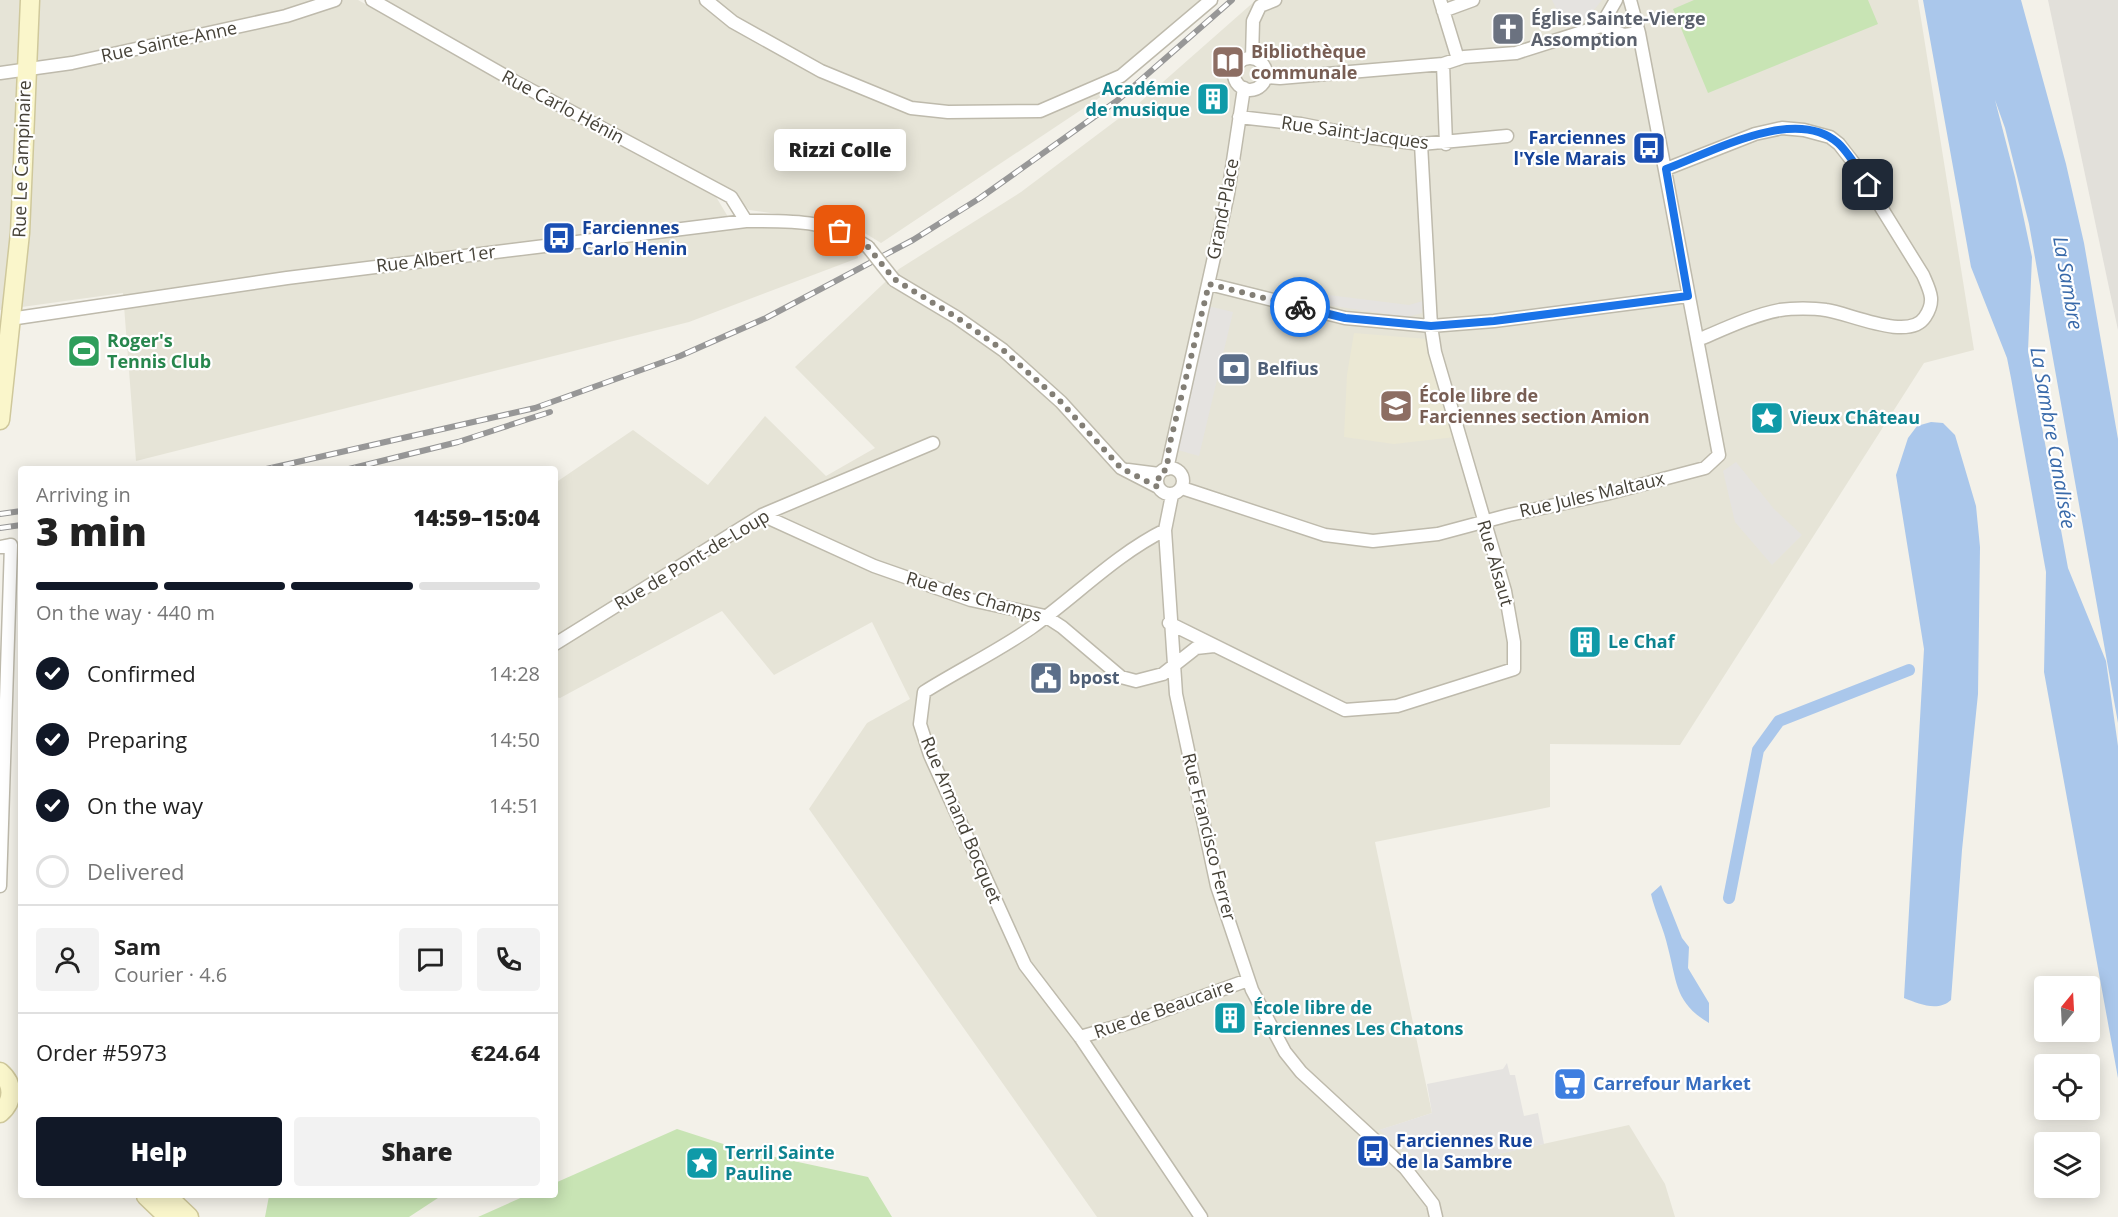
<!DOCTYPE html>
<html lang="en">
<head>
<meta charset="utf-8">
<style>
  :root { --surface:#fff; --page:#f2f2f2; --text:#222; --muted:#767676; --line:#e0e0e0; --accent:#111827 }
  body { margin:0; font-family:"Open Sans",sans-serif; background:var(--page); color:var(--text); height:100vh; display:flex; flex-direction:column; font-size:22px; white-space:nowrap }
  * { box-sizing:border-box; margin:0 }
  p { font-size:20px; color:var(--muted) }
  .icon { flex:none; width:33px; height:33px; fill:none; stroke:currentColor; stroke-width:2; stroke-linecap:round; stroke-linejoin:round }
  .map { position:relative; flex:1; overflow:hidden }
  .sheet { position:absolute; left:18px; top:466px; width:540px; height:732px; display:flex; flex-direction:column; background:var(--surface); border-radius:6px; box-shadow:0 3px 15px #0003 }
  .sheet>* { flex:none }
  .needle { width:39px; rotate:18deg }
  .buttons { position:absolute; left:2034px; top:976px; display:grid; gap:12px }
  .buttons a { display:grid; place-items:center; width:66px; height:66px; border-radius:6px; background:var(--surface); box-shadow:0 3px 15px #0003; font-size:30px }
  .pin { position:absolute; display:grid; place-items:center; width:51px; height:51px; color:#fff; margin:-26px; border-radius:12px; box-shadow:0 3px 9px #0006 }
  .courier { position:absolute; display:grid; place-items:center; width:60px; height:60px; margin:-30px; border:4px solid #1a73e8; border-radius:50%; background:#fff; color:#222; box-shadow:0 2px 8px #0007 }
  .bubble { position:absolute; height:42px; border-radius:6px; background:var(--surface); box-shadow:0 3px 15px #0003; font-size:20px; font-weight:800; line-height:42px; text-align:center }
  .overview em { font-style:normal; font-weight:800 }
  .overview div { display:flex; flex-direction:column-reverse }
  .overview { display:flex; align-items:center; justify-content:space-between; height:102px; padding:0 18px }
  h1 { font-size:39px; font-weight:800; line-height:45px }
  .bar { display:grid; grid-template-columns:repeat(4,1fr); gap:9px 6px; align-content:center; height:72px; padding:0 18px }
  .bar i { height:8px; border-radius:4px; background:var(--line) }
  .bar .on { background:var(--accent) }
  .bar p { grid-column:span 4 }
  .line { display:flex; align-items:center; gap:15px; padding:0 18px; border-top:2px solid var(--line) }
  .line div { flex:1 }
  .round { display:grid; place-items:center; flex:none; width:63px; height:63px; border-radius:6px; background:var(--page) }
  ol { padding:0 18px; list-style:none }
  li { display:flex; align-items:center; gap:18px; height:66px }
  li p { margin-inline-start:auto }
  li .icon { padding:6px; border-radius:50%; background:var(--accent); color:#fff; stroke-width:4 }
  li:last-child { color:var(--muted) }
  li i { width:33px; height:33px; border:3px solid var(--line); border-radius:50% }
  .primary-button { display:flex; gap:12px; margin-top:auto; padding:12px 18px }
  .primary-button a { flex:1; height:69px; border-radius:6px; background:var(--accent); color:#fff; font-size:24px; font-weight:800; line-height:69px; text-align:center }
  .primary-button a+a { background:var(--page); color:var(--text) }
  .map>svg:first-child { display:block }
  .residential { fill:#e6e4d7 }
  .industrial { fill:#e2e0da }
  .education { fill:#ebe8d4 }
  .green { fill:#c8e4b4 }
  .parking { fill:#e5e3e0 }
  .water { fill:#aac7eb }
  .lines { fill:none; stroke-linecap:round; stroke-linejoin:round }
  .canal { stroke:#aac7eb; stroke-width:12 }
  .minor-casing { stroke:#bebaac; stroke-width:15 }
  .secondary-casing { stroke:#cfc89b; stroke-width:21 }
  .minor { stroke:#fff; stroke-width:12 }
  .secondary { stroke:#faf6cb; stroke-width:18 }
  .rail-casing { stroke:#979797; stroke-width:6 }
  .rail { stroke:#fff; stroke-width:4; stroke-dasharray:11; stroke-linecap:butt }
  .minor-bridge-casing { stroke:#bebaac; stroke-width:15; stroke-linecap:butt }
  .minor-bridge { stroke:#fff; stroke-width:12 }
  .done { stroke:#837f76; stroke-width:6; stroke-dasharray:0 10.8 }
  .route { stroke:#1a73e8; stroke-width:8 }
  .labels { text-anchor:middle; stroke-width:4.5; stroke-linejoin:round; paint-order:stroke }
  .worship-label { font-size:18px; font-weight:bold; fill:#5b616d; stroke:#fff; text-anchor:start }
  .street-label { font-size:18px; fill:#464238; stroke:#fff }
  .education-label { font-size:18px; font-weight:bold; fill:#785e54; stroke:#fff; text-anchor:start }
  .culture-label { font-size:18px; font-weight:bold; fill:#0d838f; stroke:#fff; text-anchor:start }
  .transit-label { font-size:18px; font-weight:bold; fill:#164399; stroke:#fff; text-anchor:start }
  .leisure-label { font-size:18px; font-weight:bold; fill:#27864d; stroke:#fff; text-anchor:start }
  .service-label { font-size:18px; font-weight:bold; fill:#4e5e75; stroke:#fff; text-anchor:start }
  .shop-label { font-size:18px; font-weight:bold; fill:#366cbe; stroke:#fff; text-anchor:start }
  .water-label { font-size:20px; font-style:italic; fill:#396aaa; stroke:#fff }
</style>
</head>
<body>
<div class="map">
<svg width="2118" height="1217" viewBox="0 0 2118 1217">
  <rect width="100%" height="100%" fill="#f3f1e9"/>
  <path class="residential" d="M 0,0 L 358,0 L 715,195 L 734,227 L 797,226 L 836,235 L 857,250 L 858,258 L 689,322 L 136,461 L 123,293 L 0,310 Z
    M 383,0 L 1206,0 L 1117,86 L 881,243 L 850,224 L 749,210 L 730,191 Z
    M 1256,0 L 1918,0 L 1974,350 L 1924,363 L 1680,745 L 1550,744 L 1550,807 L 1375,842 L 1432,1113 L 1380,1130 L 1430,1169 L 1629,1125 L 1665,1184 L 1675,1217 L 1097,1217 L 809,809 L 867,723 L 910,699 L 872,622 L 774,675 L 722,611 L 560,698 L 555,697 L 555,483 L 633,430 L 708,485 L 765,416 L 826,476 L 875,448 L 795,367 L 899,269 L 1021,192 L 1138,104 Z"/>
  <path class="industrial" d="M 2048,0 L 2118,0 L 2118,330 Z"/>
  <path class="education" d="M 1354,333 L 1427,339 L 1455,437 L 1394,444 L 1344,437 L 1347,375 Z"/>
  <path class="green" d="M 1694,0 L 1868,0 L 1878,24 L 1708,93 L 1673,9 Z
    M 677,1129 L 742,1150 L 868,1177 L 892,1217 L 478,1217 L 525,1196 L 555,1196 L 555,1183 Z
    M 269,1196 L 441,1196 L 409,1217 L 265,1217 Z"/>
  <path class="parking" d="M 1552,0 L 1602,0 L 1581,26 L 1565,27 Z
    M 1296,291 L 1409,305 L 1423,301 L 1422,313 L 1407,317 L 1293,300 Z
    M 1208,306 L 1233,312 L 1199,456 L 1174,449 Z
    M 1736,462 L 1774,509 L 1802,535 L 1772,565 L 1735,522 L 1723,471 Z
    M 1507,1063 L 1510,1075 L 1515,1075 L 1524,1116 L 1538,1113 L 1544,1144 L 1430,1169 L 1379,1130 L 1432,1113 L 1427,1084 L 1503,1069 Z"/>
  <path class="water" d="M 1923,0 L 2021,0 L 2066,164 L 2084,243 L 2118,439 L 2118,723 L 2029,224 L 2005,128 L 1995,100 L 2015,177 L 2032,257 L 2028,351 L 2068,568 L 2106,661 L 2118,746 L 2118,1078 L 2044,672 L 2046,572 L 2011,378 L 2007,358 L 1971,267 Z
    M 1931,422 L 1943,423 L 1955,435 L 1976,506 L 1980,547 L 1978,694 L 1962,850 L 1951,1000 C 1938,1012 1919,1004 1904,998 L 1924,649 L 1896,475 L 1908,438 L 1917,426 Z
    M 1661,885 L 1682,938 L 1689,947 L 1688,968 L 1709,1003 L 1709,1023 C 1675,1003 1677,982 1668,948 C 1664,929 1655,912 1651,894 Z"/>
  <g class="lines">
    <path class="canal" d="M 1729,898 L 1758,750 L 1779,721 L 1909,670"/>
    <defs>
      <path id="minor" d="M 372,0 L 516,82 L 731,197 L 746,221
        M 706,0 L 733,22 L 821,71 L 911,108 L 948,112 L 1040,111 L 1121,76 L 1211,0
        M 1440,0 L 1458,59
        M 1443,11 L 1473,0
        M 1601,26 L 1624,35 L 1639,33
        M 1601,26 L 1616,0
        M1234 74a16 16 0 1 1 32 0a16 16 0 1 1-32 0Z
        M 1252,58 L 1253,21 L 1260,6 L 1275,0
        M 1443,64 L 1446,144
        M 0,73 L 72,63 L 286,16 L 335,0
        M 1266,77 L 1280,78 L 1443,64 L 1464,57 L 1516,53 L 1601,26
        M 1239,117 L 1301,124 L 1366,137 L 1421,144 L 1507,136
        M 1666,169 L 1755,134 L 1782,128 L 1804,130 L 1830,137 L 1839,144 L 1853,162 L 1923,275 C 1930,291 1936,301 1925,317 C 1909,342 1849,313 1826,310 C 1813,308 1793,308 1780,310 C 1753,315 1724,329 1698,340
        M 894,280 L 956,317 L 1003,350 L 1061,402 L 1121,468 L 1158,487
        M 1209,284 L 1345,318 L 1431,326 L 1494,321 L 1688,296
        M 10,319 L 287,278 L 746,221 C 794,221 827,219 868,247
        M1157 481a13 13 0 1 1 26 0a13 13 0 1 1-26 0Z
        M 1167,469 L 1228,194 L 1244,88
        M 1128,470 L 1159,474
        M 1182,488 L 1325,535 L 1373,541 L 1438,534 L 1509,515 L 1606,494 L 1705,468 L 1719,455 L 1639,33 L 1630,0
        M 1172,495 L 1165,530 L 1176,694 L 1217,886 L 1252,990 L 1285,1052 L 1301,1072 L 1405,1168 L 1433,1204 L 1436,1217
        M 762,515 L 874,566 L 971,600 L 1045,616 L 1062,627 L 1121,677 L 1136,681 L 1163,674 L 1196,648 L 1214,646
        M 1165,530 C 1115,555 1076,596 1031,628 C 998,651 959,670 924,692 L 920,724 L 930,755 L 1025,965 L 1080,1037 L 1201,1217
        M 0,547 L 11,545 L 0,886
        M 1169,623 L 1345,710 L 1397,706 L 1514,669 L 1514,642 L 1505,591 L 1435,352 L 1431,326 L 1421,144
        M 555,644 L 762,515 L 933,443
        M 1080,1037 L 1132,1022 L 1248,980"/>
      <path id="secondary" d="M 0,420 L 20,233 L 30,0
        M 0,1072 C 14,1084 14,1101 0,1113
        M 146,1196 L 168,1217
        M 167,1196 L 189,1217"/>
    </defs>
    <use href="#minor" class="minor-casing"/>
    <use href="#secondary" class="secondary-casing"/>
    <use href="#minor" class="minor"/>
    <use href="#secondary" class="secondary"/>
    <defs>
      <path id="rail" d="M 262,470 L 535,408 L 680,356 L 766,318 L 913,240 L 980,198 L 1118,100 L 1232,0
        M 345,470 L 458,442 L 550,412
        M 0,514 L 21,511
        M 0,528 L 21,525"/>
    </defs>
    <use href="#rail" class="rail-casing"/>
    <use href="#rail" class="rail"/>
    <defs>
      <path id="minor-bridge" d="M 868,247 L 894,280"/>
    </defs>
    <use href="#minor-bridge" class="minor-bridge-casing"/>
    <use href="#minor-bridge" class="minor-bridge"/>
  </g>
  <g class="lines">
    <path class="done" d="M 840,231 L 868,247 L 894,279 L 956,317 L 1003,350 L 1061,402 L 1121,468 L 1158,487 L 1159,474 L 1167,469 L 1169,447 L 1209,284 L 1300,307"/>
    <path class="route" d="M 1300,307 L 1345,318 L 1431,326 L 1494,321 L 1688,296 L 1666,169 C 1710,153 1795,105 1838,143 C 1850,154 1859,171 1868,185"/>
  </g>
  <defs>
    <symbol id="church-square" viewBox="-11 -11 22 22"><rect x="-9" y="-9" width="18" height="18" rx="4" fill="#6b7280" stroke="#fff"/><path d="M-1.2-6h2.4v3.5h3.3v2.4h-3.3V6h-2.4V-.1h-3.3v-2.4h3.3Z" fill="#fff"/></symbol>
    <symbol id="library-square" viewBox="-11 -11 22 22"><rect x="-9" y="-9" width="18" height="18" rx="4" fill="#8d6e63" stroke="#fff"/><path d="M-6-4Q-3-5.5-.7-3.5V5Q-3 3-6 4ZM6-4Q3-5.5 .7-3.5V5Q3 3 6 4Z" fill="#fff"/></symbol>
    <symbol id="building-square" viewBox="-11 -11 22 22"><rect x="-9" y="-9" width="18" height="18" rx="4" fill="#0f9aa8" stroke="#fff"/><path d="M-4-6H4V6H1V3H-1V6H-4ZM-2.5-4.3h1.7v1.8h-1.7ZM.8-4.3h1.7v1.8H.8ZM-2.5-1h1.7V.8h-1.7ZM.8-1h1.7V.8H.8Z" fill="#fff"/></symbol>
    <symbol id="bus-square" viewBox="-11 -11 22 22"><rect x="-9" y="-9" width="18" height="18" rx="4" fill="#1a4fb4" stroke="#fff"/><path d="M-5-6H5V4H4V6H2V4H-2V6H-4V4H-5ZM-3.5-4V0h7V-4ZM-3.5 1.2v1.5H-2V1.2ZM2 1.2v1.5H3.5V1.2Z" fill="#fff"/></symbol>
    <symbol id="stadium-square" viewBox="-11 -11 22 22"><rect x="-9" y="-9" width="18" height="18" rx="4" fill="#2e9e5b" stroke="#fff"/><path d="M0-5a6.5 5 0 1 0 0 10a6.5 5 0 1 0 0-10ZM-3.5-1.8h7v3.6h-7Z" fill="#fff"/></symbol>
    <symbol id="bank-square" viewBox="-11 -11 22 22"><rect x="-9" y="-9" width="18" height="18" rx="4" fill="#5c6f8a" stroke="#fff"/><path d="M-6-4H6V4H-6ZM0-2.3a2.3 2.3 0 1 0 0 4.6a2.3 2.3 0 1 0 0-4.6Z" fill="#fff"/></symbol>
    <symbol id="school-square" viewBox="-11 -11 22 22"><rect x="-9" y="-9" width="18" height="18" rx="4" fill="#8d6e63" stroke="#fff"/><path d="M0-5L7-2L0 1L-7-2ZM-4 1L0 2.5L4 1V4Q0 6-4 4Z" fill="#fff"/></symbol>
    <symbol id="sight-square" viewBox="-11 -11 22 22"><rect x="-9" y="-9" width="18" height="18" rx="4" fill="#0f9aa8" stroke="#fff"/><path d="M0-6L1.8-2.2L6-1.7L2.9 1.2L3.7 5.4L0 3.3L-3.7 5.4L-2.9 1.2L-6-1.7L-1.8-2.2Z" fill="#fff"/></symbol>
    <symbol id="civic-square" viewBox="-11 -11 22 22"><rect x="-9" y="-9" width="18" height="18" rx="4" fill="#5c6f8a" stroke="#fff"/><path d="M-.6-6.5H3V-4.5H.6V-3L4-1V1h2V6H-6V1h2V-1L-.6-3ZM-1.2 2.5V6h2.4V2.5Z" fill="#fff"/></symbol>
    <symbol id="supermarket-square" viewBox="-11 -11 22 22"><rect x="-9" y="-9" width="18" height="18" rx="4" fill="#3f7fe0" stroke="#fff"/><path d="M-6-5.5h2.5l.6 2H6L4.5 2H-2.5L-4.4-4H-6ZM-1.5 3.2a1.3 1.3 0 1 0 .1 0ZM3 3.2a1.3 1.3 0 1 0 .1 0Z" fill="#fff"/></symbol>
  </defs>
  <g fill-rule="evenodd">
    <use href="#church-square" x="1489" y="10" width="38" height="38"/>
    <use href="#library-square" x="1209" y="43" width="38" height="38"/>
    <use href="#building-square" x="1194" y="80" width="38" height="38"/>
    <use href="#bus-square" x="1630" y="129" width="38" height="38"/>
    <use href="#bus-square" x="540" y="219" width="38" height="38"/>
    <use href="#stadium-square" x="65" y="332" width="38" height="38"/>
    <use href="#bank-square" x="1215" y="350" width="38" height="38"/>
    <use href="#school-square" x="1377" y="387" width="38" height="38"/>
    <use href="#sight-square" x="1748" y="399" width="38" height="38"/>
    <use href="#building-square" x="1566" y="623" width="38" height="38"/>
    <use href="#civic-square" x="1027" y="659" width="38" height="38"/>
    <use href="#building-square" x="1211" y="999" width="38" height="38"/>
    <use href="#supermarket-square" x="1551" y="1065" width="38" height="38"/>
    <use href="#bus-square" x="1354" y="1132" width="38" height="38"/>
    <use href="#sight-square" x="683" y="1144" width="38" height="38"/>
  </g>
  <g class="labels">
    <g class="worship-label">
      <text x="1531" y="25">Église Sainte-Vierge<tspan x="1531" dy="21">Assomption</tspan></text>
    </g>
    <g class="street-label">
      <text transform="translate(169 42) rotate(-12)" y="6">Rue Sainte-Anne</text>
      <text transform="translate(563 107) rotate(28)" y="6">Rue Carlo Hénin</text>
      <text transform="translate(1355 133) rotate(8)" y="6">Rue Saint-Jacques</text>
      <text transform="translate(22 159) rotate(-88)" y="6">Rue Le Campinaire</text>
      <text transform="translate(1223 209) rotate(-79)" y="6">Grand-Place</text>
      <text transform="translate(436 259) rotate(-7)" y="6">Rue Albert 1er</text>
      <text transform="translate(1592 495) rotate(-13)" y="6">Rue Jules Maltaux</text>
      <text transform="translate(692 560) rotate(-31)" y="6">Rue de Pont-de-Loup</text>
      <text transform="translate(1495 563) rotate(74)" y="6">Rue Alsaut</text>
      <text transform="translate(974 597) rotate(16)" y="6">Rue des Champs</text>
      <text transform="translate(961 820) rotate(67)" y="6">Rue Armand Bocquet</text>
      <text transform="translate(1209 837) rotate(76)" y="6">Rue Francisco Ferrer</text>
      <text transform="translate(1164 1009) rotate(-19)" y="6">Rue de Beaucaire</text>
    </g>
    <g class="education-label">
      <text x="1251" y="58">Bibliothèque<tspan x="1251" dy="21">communale</tspan></text>
      <text x="1419" y="402">École libre de<tspan x="1419" dy="21">Farciennes section Amion</tspan></text>
    </g>
    <g class="culture-label">
      <text x="1190" y="95" text-anchor="end">Académie<tspan x="1190" dy="21">de musique</tspan></text>
      <text x="1790" y="424">Vieux Château</text>
      <text x="1608" y="648">Le Chaf</text>
      <text x="1253" y="1014">École libre de<tspan x="1253" dy="21">Farciennes Les Chatons</tspan></text>
      <text x="725" y="1159">Terril Sainte<tspan x="725" dy="21">Pauline</tspan></text>
    </g>
    <g class="transit-label">
      <text x="1626" y="144" text-anchor="end">Farciennes<tspan x="1626" dy="21">l'Ysle Marais</tspan></text>
      <text x="582" y="234">Farciennes<tspan x="582" dy="21">Carlo Henin</tspan></text>
      <text x="1396" y="1147">Farciennes Rue<tspan x="1396" dy="21">de la Sambre</tspan></text>
    </g>
    <g class="leisure-label">
      <text x="107" y="347">Roger's<tspan x="107" dy="21">Tennis Club</tspan></text>
    </g>
    <g class="service-label">
      <text x="1257" y="375">Belfius</text>
      <text x="1069" y="684">bpost</text>
    </g>
    <g class="shop-label">
      <text x="1593" y="1090">Carrefour Market</text>
    </g>
    <g class="water-label">
      <text transform="translate(2068 283) rotate(80)" y="7">La Sambre</text>
      <text transform="translate(2053 438) rotate(80)" y="7">La Sambre Canalisée</text>
    </g>
  </g>
</svg>
<div class="buttons">
<a><svg class="needle" viewBox="-14 -14 28 28"><path d="M0-13l5 13h-10z" fill="#e53935"/><path d="M0 13l5-13h-10z" fill="#767676"/></svg></a>
<a><svg class="icon" aria-label="locate" viewBox="0 0 24 24"><circle cx="12" cy="12" r="6"/><path d="M12 2v4M12 18v4M2 12h4M18 12h4"/></svg></a>
<a><svg class="icon" aria-label="layers" viewBox="0 0 24 24"><path d="M12 4l9 5-9 5-9-5zM3 14l9 5 9-5"/></svg></a>
</div>
<div class="pin" style="left:840px;top:231px;background:#ea580c"><svg class="icon" aria-label="bag" viewBox="0 0 24 24"><path d="M5 8h14l-1 12H6zM9 8a3 3 0 0 1 6 0"/></svg></div>
<div class="pin" style="left:1868px;top:185px;background:#1f2937"><svg class="icon" aria-label="home" viewBox="0 0 24 24"><path d="M3 11l9-7 9 7M6 9v11h12V9"/></svg></div>
<div class="courier" style="left:1300px;top:307px"><svg class="icon" aria-label="bike" viewBox="0 0 24 24"><circle cx="6" cy="16" r="4"/><circle cx="18" cy="16" r="4"/><path d="M6 16l4-8h5l3 8M10 8l3 8H6M13 5h3"/></svg></div>
<div class="bubble" style="left:774px;top:129px;width:132px">Rizzi Colle</div>
<section class="sheet">
<div class="overview"><div><h1>3 min</h1><p>Arriving in</p></div><em>14:59–15:04</em></div>
<div class="bar"><i class="on"></i><i class="on"></i><i class="on"></i><i></i><p>On the way · 440 m</p></div>
<ol>
<li><svg class="icon" aria-label="check" viewBox="0 0 24 24"><path d="M5 12l5 5 9-10"/></svg>Confirmed<p>14:28</p></li>
<li><svg class="icon" aria-label="check" viewBox="0 0 24 24"><path d="M5 12l5 5 9-10"/></svg>Preparing<p>14:50</p></li>
<li><svg class="icon" aria-label="check" viewBox="0 0 24 24"><path d="M5 12l5 5 9-10"/></svg>On the way<p>14:51</p></li>
<li><i></i>Delivered</li>
</ol>
<div class="line" style="height:108px"><a class="round"><svg class="icon" aria-label="person" viewBox="0 0 24 24"><circle cx="12" cy="8" r="4"/><path d="M4 21q1-7 8-7t8 7"/></svg></a><div><b>Sam</b><p>Courier · 4.6</p></div><a class="round"><svg class="icon" aria-label="chat" viewBox="0 0 24 24"><path d="M4 5h16v11H9l-5 4z"/></svg></a><a class="round"><svg class="icon" aria-label="phone" viewBox="0 0 24 24"><path d="M5 4h4l2 5-3 2q2 4 5 5l2-3 5 2v4C11 20 4 13 5 4z"/></svg></a></div>
<div class="line" style="height:78px"><div>Order #5973</div><b>€24.64</b></div>
<div class="primary-button"><a>Help</a><a>Share</a></div>
</section>
</div>
</body>
</html>
